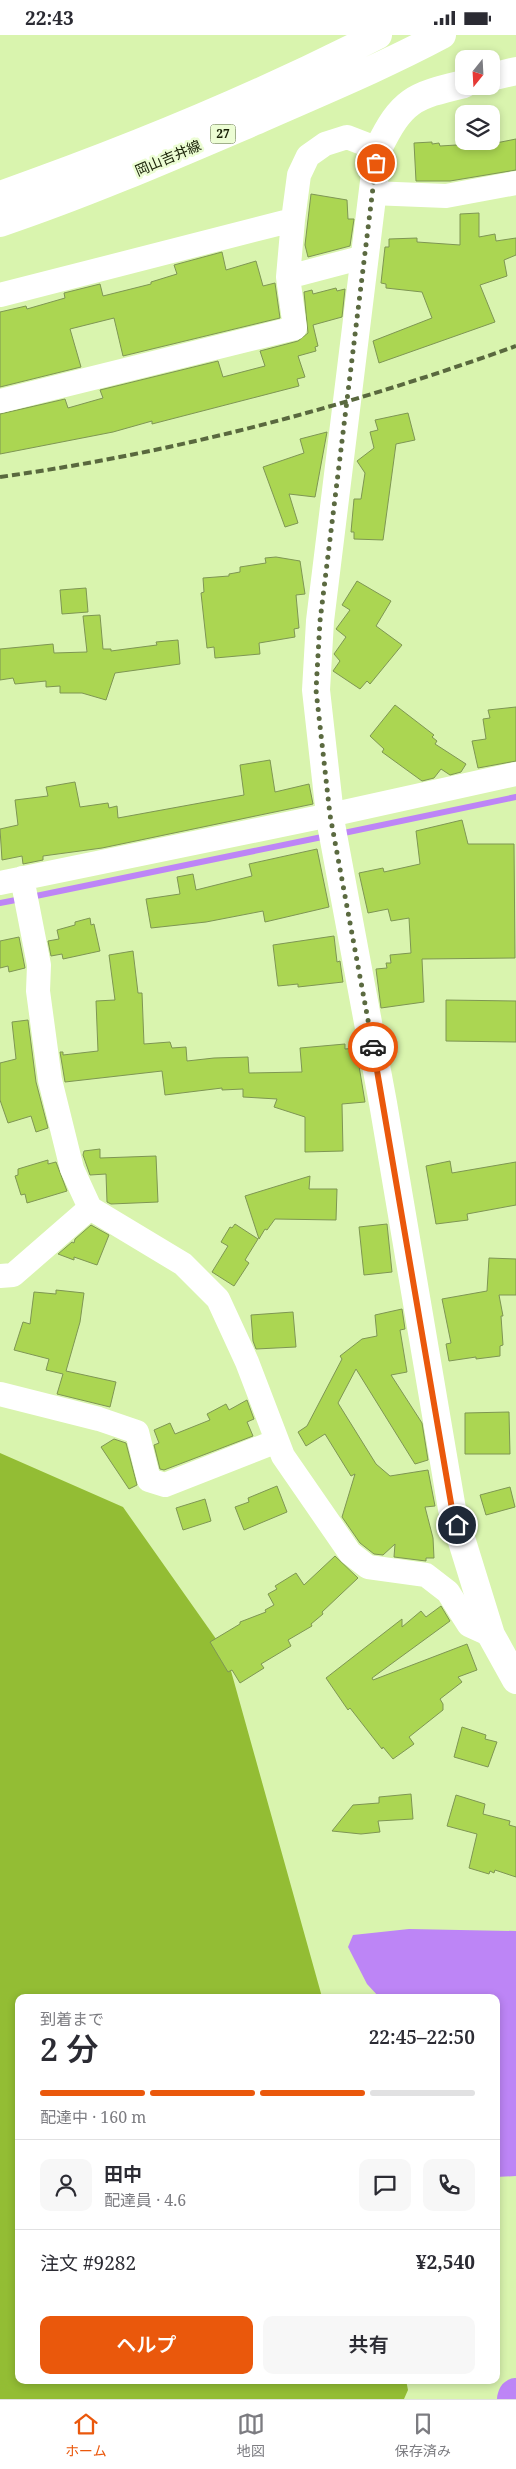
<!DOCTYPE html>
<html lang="ja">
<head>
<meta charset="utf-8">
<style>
  :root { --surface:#fff; --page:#f7f7f7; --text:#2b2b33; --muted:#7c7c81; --line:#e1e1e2; --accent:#ea580c }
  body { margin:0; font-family:"Noto Serif","Noto Sans JP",serif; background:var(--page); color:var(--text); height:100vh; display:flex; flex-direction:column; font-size:19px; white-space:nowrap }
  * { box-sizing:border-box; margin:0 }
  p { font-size:16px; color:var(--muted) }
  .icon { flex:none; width:28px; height:28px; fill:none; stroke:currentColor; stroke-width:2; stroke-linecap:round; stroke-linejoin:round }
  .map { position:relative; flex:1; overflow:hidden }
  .panel { position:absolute; left:15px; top:1959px; width:485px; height:390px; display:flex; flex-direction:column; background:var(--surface); border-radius:10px; box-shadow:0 2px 8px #0003 }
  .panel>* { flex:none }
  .needle { width:32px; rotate:198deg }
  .controls { position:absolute; left:455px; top:15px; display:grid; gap:10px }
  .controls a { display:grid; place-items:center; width:45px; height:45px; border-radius:10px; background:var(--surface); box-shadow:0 2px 8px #0003; font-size:25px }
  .pin { position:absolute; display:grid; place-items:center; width:42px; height:42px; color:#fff; margin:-21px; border:2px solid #fff; border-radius:50%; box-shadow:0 1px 5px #0007 }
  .courier { position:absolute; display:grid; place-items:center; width:50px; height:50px; margin:-25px; border:4px solid #ea580c; border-radius:50%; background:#fff; color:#222; box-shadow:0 1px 6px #0007 }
  .headline em { font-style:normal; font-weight:600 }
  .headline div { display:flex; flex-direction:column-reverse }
  .headline { display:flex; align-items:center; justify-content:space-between; height:85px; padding:0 25px }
  h1 { font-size:32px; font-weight:600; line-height:38px }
  .bar { display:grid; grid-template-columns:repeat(4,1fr); gap:8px 5px; align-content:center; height:60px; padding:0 25px }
  .bar i { height:6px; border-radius:4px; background:var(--line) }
  .bar .active { background:var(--accent) }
  .bar p { grid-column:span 4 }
  .line { display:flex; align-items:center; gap:12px; padding:0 25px; border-top:1px solid var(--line) }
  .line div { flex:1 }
  .round { display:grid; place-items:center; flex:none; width:52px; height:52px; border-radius:10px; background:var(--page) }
  .action { display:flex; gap:10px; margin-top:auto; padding:10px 25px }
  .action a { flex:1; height:58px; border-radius:10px; background:var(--accent); color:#fff; font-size:20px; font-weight:600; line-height:58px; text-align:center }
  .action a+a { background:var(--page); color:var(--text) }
  .status { display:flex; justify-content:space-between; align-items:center; height:35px; padding:0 25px; background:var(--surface); direction:ltr }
  .status svg { height:14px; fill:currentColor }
  .tabs { display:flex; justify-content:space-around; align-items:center; height:70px; border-top:1px solid var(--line); background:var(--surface); font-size:14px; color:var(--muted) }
  .tabs a { display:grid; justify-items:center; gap:2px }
  .tabs .active { color:var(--accent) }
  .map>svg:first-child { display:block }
  .forest { fill:#93bd34 }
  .water { fill:#bd85f6 }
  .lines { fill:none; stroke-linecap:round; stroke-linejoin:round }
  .stream { stroke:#bd85f6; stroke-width:6 }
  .river { stroke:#bd85f6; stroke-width:36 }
  .building { fill:#abd652; stroke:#7e9653 }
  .street { stroke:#fff; stroke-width:24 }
  .secondary { stroke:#fff; stroke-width:28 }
  .primary { stroke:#fff; stroke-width:28 }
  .rail { stroke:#59683e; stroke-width:4; stroke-dasharray:8 4; stroke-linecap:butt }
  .done { stroke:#5b6a40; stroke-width:5; stroke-dasharray:0 9 }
  .route { stroke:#ea580c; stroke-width:6 }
  .labels { text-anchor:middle; stroke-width:5; stroke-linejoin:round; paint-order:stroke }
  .shield { fill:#ecfdd4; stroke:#576243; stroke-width:1 }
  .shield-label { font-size:12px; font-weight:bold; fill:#172005 }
  .street-label { font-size:14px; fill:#172005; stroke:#ecfdd4 }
</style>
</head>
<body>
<div class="status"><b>22:43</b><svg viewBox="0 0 49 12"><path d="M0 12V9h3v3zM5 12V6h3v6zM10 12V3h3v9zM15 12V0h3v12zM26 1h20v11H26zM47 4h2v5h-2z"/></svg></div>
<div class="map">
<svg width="516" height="2364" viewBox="0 0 516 2364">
  <rect width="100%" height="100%" fill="#d9f4ae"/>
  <path class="forest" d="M 0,1418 L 123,1472 L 226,1618 L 322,1962 L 19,1962 L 19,2345 L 406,2345 L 408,2355 L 404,2364 L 0,2364 Z"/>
  <path class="water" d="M 409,1894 L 516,1896 L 516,2141 L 496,2142 L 496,1962 L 379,1962 L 367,1949 L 348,1912 L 353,1900 Z"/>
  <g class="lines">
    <path class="stream" d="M 339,799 L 516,762
      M 31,862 L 327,801
      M 0,868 L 21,864"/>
    <path class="river" d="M 515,2364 L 516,2361"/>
  </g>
  <path class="building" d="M 516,104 L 516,135 L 450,146 L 416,146 L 414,108 L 432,107 L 432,109 L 439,108 L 440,111 L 473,109 L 473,106 L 496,108 Z
    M 311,159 L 347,165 L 348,184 L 354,184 L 350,211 L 308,222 L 305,210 Z
    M 479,178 L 479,202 L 495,199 L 496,206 L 516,203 L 516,220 L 504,225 L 507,241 L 480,250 L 495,287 L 379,328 L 373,306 L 432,283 L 422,257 L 386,253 L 386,249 L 381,248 L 385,212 L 389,212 L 389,204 L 417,203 L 417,207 L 460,210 L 460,179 Z
    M 222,217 L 226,235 L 256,226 L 263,251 L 275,248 L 280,283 L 123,321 L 114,283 L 70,294 L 81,332 L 0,352 L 0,277 L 26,271 L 27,274 L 65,263 L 64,258 L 100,249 L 103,261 L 151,249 L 151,247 L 177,239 L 174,230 Z
    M 336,253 L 337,256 L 345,254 L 342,282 L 313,290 L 318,311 L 315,312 L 316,316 L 298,321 L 305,342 L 297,344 L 299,351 L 152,389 L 152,386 L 113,397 L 0,419 L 0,379 L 65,364 L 68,373 L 103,363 L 100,355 L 218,326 L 223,342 L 265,331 L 260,316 L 298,306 L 308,298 L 304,257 L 312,255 L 313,259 Z
    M 408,378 L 415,405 L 396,409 L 383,505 L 354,504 L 354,497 L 351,497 L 354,464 L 361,464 L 365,438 L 357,426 L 374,413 L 370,397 L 378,395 L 375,385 Z
    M 327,397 L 315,462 L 289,459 L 298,488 L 285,492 L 263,432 L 304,418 L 300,404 Z
    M 276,522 L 300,526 L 305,559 L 296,560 L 299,593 L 294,594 L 295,602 L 259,608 L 260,619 L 215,623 L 214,612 L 207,613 L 201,558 L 204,557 L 203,543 L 229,541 L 229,539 L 240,537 L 240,532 L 266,528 L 265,523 Z
    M 357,546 L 391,566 L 376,591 L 402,610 L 370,649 L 367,646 L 360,654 L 333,636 L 340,626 L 334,619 L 346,602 L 336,594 L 350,575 L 342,570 Z
    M 86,553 L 88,577 L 62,579 L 60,555 Z
    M 100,580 L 103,614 L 111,614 L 111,616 L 157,610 L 156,607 L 178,605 L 180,629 L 115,638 L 106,665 L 82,658 L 60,658 L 60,651 L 46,652 L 46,646 L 15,649 L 13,643 L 0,645 L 0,614 L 53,609 L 54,618 L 87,617 L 83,581 Z
    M 395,670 L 434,700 L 432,702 L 437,706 L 435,709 L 466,729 L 461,737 L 450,740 L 441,734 L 434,743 L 422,746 L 382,717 L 384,714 L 370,701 Z
    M 516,672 L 516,726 L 478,733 L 472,706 L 486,704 L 483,684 L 490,683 L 488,675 Z
    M 270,725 L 275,757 L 309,749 L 313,769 L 102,813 L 43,821 L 43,825 L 23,829 L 22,821 L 2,825 L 0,794 L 18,790 L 15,765 L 48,761 L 46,752 L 75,747 L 80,772 L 108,768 L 109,773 L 117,771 L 118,783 L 244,760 L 240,730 Z
    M 462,785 L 468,809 L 514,809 L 515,923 L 422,924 L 424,967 L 381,973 L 376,934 L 387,933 L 386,928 L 391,928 L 390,920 L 411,918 L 409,883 L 391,886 L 388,874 L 368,878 L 359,838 L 383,833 L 384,837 L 420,829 L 416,796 Z
    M 317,814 L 329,872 L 265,887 L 263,876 L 206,887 L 151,893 L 146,864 L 180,859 L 177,842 L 193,839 L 196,855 L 252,841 L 249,829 Z
    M 90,883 L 91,890 L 94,889 L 100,916 L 63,924 L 62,919 L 51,921 L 48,906 L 59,904 L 57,895 L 75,890 L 75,887 Z
    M 334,901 L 337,927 L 340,926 L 343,947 L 298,952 L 298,949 L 278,951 L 273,910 Z
    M 19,902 L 25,933 L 9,937 L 8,931 L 0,933 L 0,906 Z
    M 133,916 L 138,958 L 142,958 L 144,1009 L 170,1007 L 172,1013 L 186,1012 L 187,1026 L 214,1023 L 248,1022 L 249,1038 L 302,1037 L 300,1013 L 345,1009 L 345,1014 L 356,1013 L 365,1067 L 342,1069 L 343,1116 L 305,1117 L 305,1082 L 274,1072 L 277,1064 L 243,1062 L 243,1054 L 222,1055 L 222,1053 L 165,1060 L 162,1036 L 65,1047 L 60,1017 L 63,1017 L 63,1020 L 98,1016 L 96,966 L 115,965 L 109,920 Z
    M 446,965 L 516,966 L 516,1007 L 446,1006 Z
    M 28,985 L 36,1047 L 48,1093 L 36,1097 L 31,1081 L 8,1088 L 0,1065 L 0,1028 L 16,1024 L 12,987 Z
    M 100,1114 L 100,1123 L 156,1121 L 158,1167 L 111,1169 L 107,1167 L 106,1139 L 90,1140 L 83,1120 L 84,1116 Z
    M 48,1125 L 48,1129 L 56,1127 L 67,1156 L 27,1168 L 25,1159 L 21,1160 L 15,1141 L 18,1140 L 18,1134 Z
    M 450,1126 L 452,1138 L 516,1127 L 516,1170 L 467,1179 L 468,1185 L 436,1189 L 426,1131 Z
    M 310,1141 L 309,1154 L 337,1154 L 336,1185 L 275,1184 L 267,1195 L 265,1194 L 259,1204 L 245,1161 Z
    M 235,1189 L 258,1204 L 245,1225 L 249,1228 L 234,1251 L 212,1237 L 228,1211 L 221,1207 L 230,1192 L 232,1193 Z
    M 387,1189 L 392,1237 L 364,1240 L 359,1192 Z
    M 91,1190 L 109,1200 L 97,1230 L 74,1222 L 74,1225 L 58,1219 L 72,1207 L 74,1208 L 75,1204 Z
    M 489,1223 L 516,1224 L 516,1260 L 499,1260 L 503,1281 L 501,1281 L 503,1310 L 500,1311 L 500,1321 L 476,1324 L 476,1322 L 449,1326 L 446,1309 L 451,1308 L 442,1264 L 487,1256 Z
    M 56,1255 L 84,1258 L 80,1287 L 66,1336 L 116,1347 L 110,1372 L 57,1359 L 63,1339 L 46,1335 L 49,1324 L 14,1315 L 23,1287 L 30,1289 L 34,1257 L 56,1259 Z
    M 402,1274 L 405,1294 L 400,1295 L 407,1337 L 391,1340 L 422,1388 L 428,1425 L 415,1429 L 356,1334 L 338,1368 L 376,1429 L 390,1441 L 428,1435 L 435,1471 L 425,1472 L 433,1503 L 434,1523 L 426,1523 L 426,1526 L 394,1522 L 395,1509 L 383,1520 L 374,1519 L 360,1508 L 342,1482 L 355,1439 L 351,1441 L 325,1399 L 306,1411 L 298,1397 L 307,1391 L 342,1324 L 340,1321 L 362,1304 L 377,1301 L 375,1280 Z
    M 293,1277 L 296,1312 L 256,1314 L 253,1306 L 251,1280 Z
    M 247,1365 L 254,1384 L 247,1387 L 253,1401 L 164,1435 L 160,1434 L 154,1410 L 159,1408 L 154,1395 L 170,1388 L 175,1399 L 210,1385 L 207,1379 L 226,1369 L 229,1375 Z
    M 509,1377 L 510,1419 L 465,1419 L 465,1378 Z
    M 114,1404 L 126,1408 L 137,1450 L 129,1454 L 101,1412 Z
    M 277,1451 L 287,1477 L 244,1495 L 235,1472 L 249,1467 L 248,1463 Z
    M 510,1452 L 515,1472 L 486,1480 L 480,1460 Z
    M 205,1464 L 211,1486 L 183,1495 L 176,1473 Z
    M 335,1521 L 358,1543 L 322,1577 L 323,1579 L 311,1589 L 312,1591 L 288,1605 L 291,1611 L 261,1629 L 264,1633 L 240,1648 L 232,1635 L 228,1637 L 210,1607 L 240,1589 L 240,1587 L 266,1577 L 265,1575 L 274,1570 L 268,1559 L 277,1554 L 275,1551 L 296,1538 L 304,1550 Z
    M 441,1571 L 450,1586 L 372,1643 L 373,1645 L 467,1609 L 477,1635 L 458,1642 L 462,1647 L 440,1664 L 443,1669 L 443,1675 L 409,1702 L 414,1709 L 393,1724 L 383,1712 L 382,1714 L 350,1673 L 348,1675 L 326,1643 L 402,1584 L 402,1592 L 421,1576 L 426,1582 Z
    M 462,1692 L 486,1700 L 485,1704 L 497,1707 L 488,1732 L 454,1722 Z
    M 411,1759 L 413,1784 L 378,1786 L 380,1797 L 361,1799 L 332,1796 L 353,1770 L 379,1768 L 379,1762 Z
    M 456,1760 L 485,1769 L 483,1779 L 510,1786 L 509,1790 L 516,1792 L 516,1842 L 495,1835 L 494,1838 L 490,1836 L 489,1839 L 469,1833 L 477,1799 L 447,1791 Z"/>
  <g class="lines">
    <path class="street" d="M 371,158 L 446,161 L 516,148
      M 288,242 L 293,185
      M 0,260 L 293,185 L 299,140 L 308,121 L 325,109 L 347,102 L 378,114
      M 0,366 L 295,293 L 288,242 L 364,222
      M 22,843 L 39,930 L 38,956 L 50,1045 L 72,1134 L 90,1173 L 183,1229 L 218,1264 L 247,1327 L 283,1421 L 350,1518 L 368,1532 L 426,1540 L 448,1557 L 469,1590 L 491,1600
      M 0,848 L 330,780 L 516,739
      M 0,1241 L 13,1240 L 90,1173
      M 0,1359 L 99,1384 L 137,1397 L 149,1445 L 165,1450 L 277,1406"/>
    <path class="secondary" d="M 491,42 L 516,36
      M 464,49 C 413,61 402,65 378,114 L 320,586 L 316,655 L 331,789 L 383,1068 L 452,1474 L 491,1600 L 516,1645"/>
    <path class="primary" d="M 0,160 C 128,115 257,62 378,0
      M 0,188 C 86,159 169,123 253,87 C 316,59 380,33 442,0"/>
    <path class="rail" d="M 0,442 C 179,417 346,372 516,311"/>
  </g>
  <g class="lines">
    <path class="done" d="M 373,1012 L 330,780 L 316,655 L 320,586 L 376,128"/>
    <path class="route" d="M 373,1012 L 452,1474 L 457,1490"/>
  </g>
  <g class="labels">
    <rect class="shield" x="210.5" y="89.5" width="25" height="19" rx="4"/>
    <g class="shield-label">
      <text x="223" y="103">27</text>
    </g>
    <g class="street-label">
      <text transform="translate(168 123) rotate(-23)" y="5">岡山吉井線</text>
    </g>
  </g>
</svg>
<div class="controls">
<a><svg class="needle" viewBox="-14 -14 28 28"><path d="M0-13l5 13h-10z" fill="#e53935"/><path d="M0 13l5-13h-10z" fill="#7c7c81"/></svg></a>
<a><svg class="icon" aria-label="layers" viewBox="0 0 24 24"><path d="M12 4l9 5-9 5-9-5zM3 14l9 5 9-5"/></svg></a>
</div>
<div class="pin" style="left:376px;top:128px;background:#ea580c"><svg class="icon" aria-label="bag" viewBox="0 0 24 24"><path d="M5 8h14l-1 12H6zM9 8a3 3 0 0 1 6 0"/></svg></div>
<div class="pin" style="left:457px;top:1490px;background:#1f2937"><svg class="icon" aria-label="home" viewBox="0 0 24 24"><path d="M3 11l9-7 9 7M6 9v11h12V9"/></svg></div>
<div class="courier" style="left:373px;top:1012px"><svg class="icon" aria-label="car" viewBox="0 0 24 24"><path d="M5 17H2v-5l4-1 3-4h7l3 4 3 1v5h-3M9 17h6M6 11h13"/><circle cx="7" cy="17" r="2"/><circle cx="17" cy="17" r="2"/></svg></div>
<section class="panel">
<div class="headline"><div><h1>2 分</h1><p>到着まで</p></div><em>22:45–22:50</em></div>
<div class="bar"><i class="active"></i><i class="active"></i><i class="active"></i><i></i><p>配達中 · 160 m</p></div>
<div class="line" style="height:90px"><a class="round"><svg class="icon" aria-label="person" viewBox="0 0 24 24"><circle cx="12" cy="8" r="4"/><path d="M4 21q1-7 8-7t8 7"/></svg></a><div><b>田中</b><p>配達員 · 4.6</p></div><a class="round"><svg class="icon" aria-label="chat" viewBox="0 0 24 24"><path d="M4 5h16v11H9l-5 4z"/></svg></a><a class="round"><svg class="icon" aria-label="phone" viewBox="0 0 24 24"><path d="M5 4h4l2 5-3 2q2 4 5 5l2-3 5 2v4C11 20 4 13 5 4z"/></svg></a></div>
<div class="line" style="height:65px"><div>注文 #9282</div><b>¥2,540</b></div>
<div class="action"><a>ヘルプ</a><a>共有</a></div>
</section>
</div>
<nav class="tabs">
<a class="active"><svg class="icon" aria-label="home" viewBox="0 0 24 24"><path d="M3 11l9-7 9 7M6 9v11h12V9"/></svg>ホーム</a>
<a><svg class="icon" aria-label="map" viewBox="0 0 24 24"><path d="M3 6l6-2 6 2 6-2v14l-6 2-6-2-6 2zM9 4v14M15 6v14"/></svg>地図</a>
<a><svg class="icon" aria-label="saved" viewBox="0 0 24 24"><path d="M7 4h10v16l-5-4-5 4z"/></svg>保存済み</a>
</nav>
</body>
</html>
